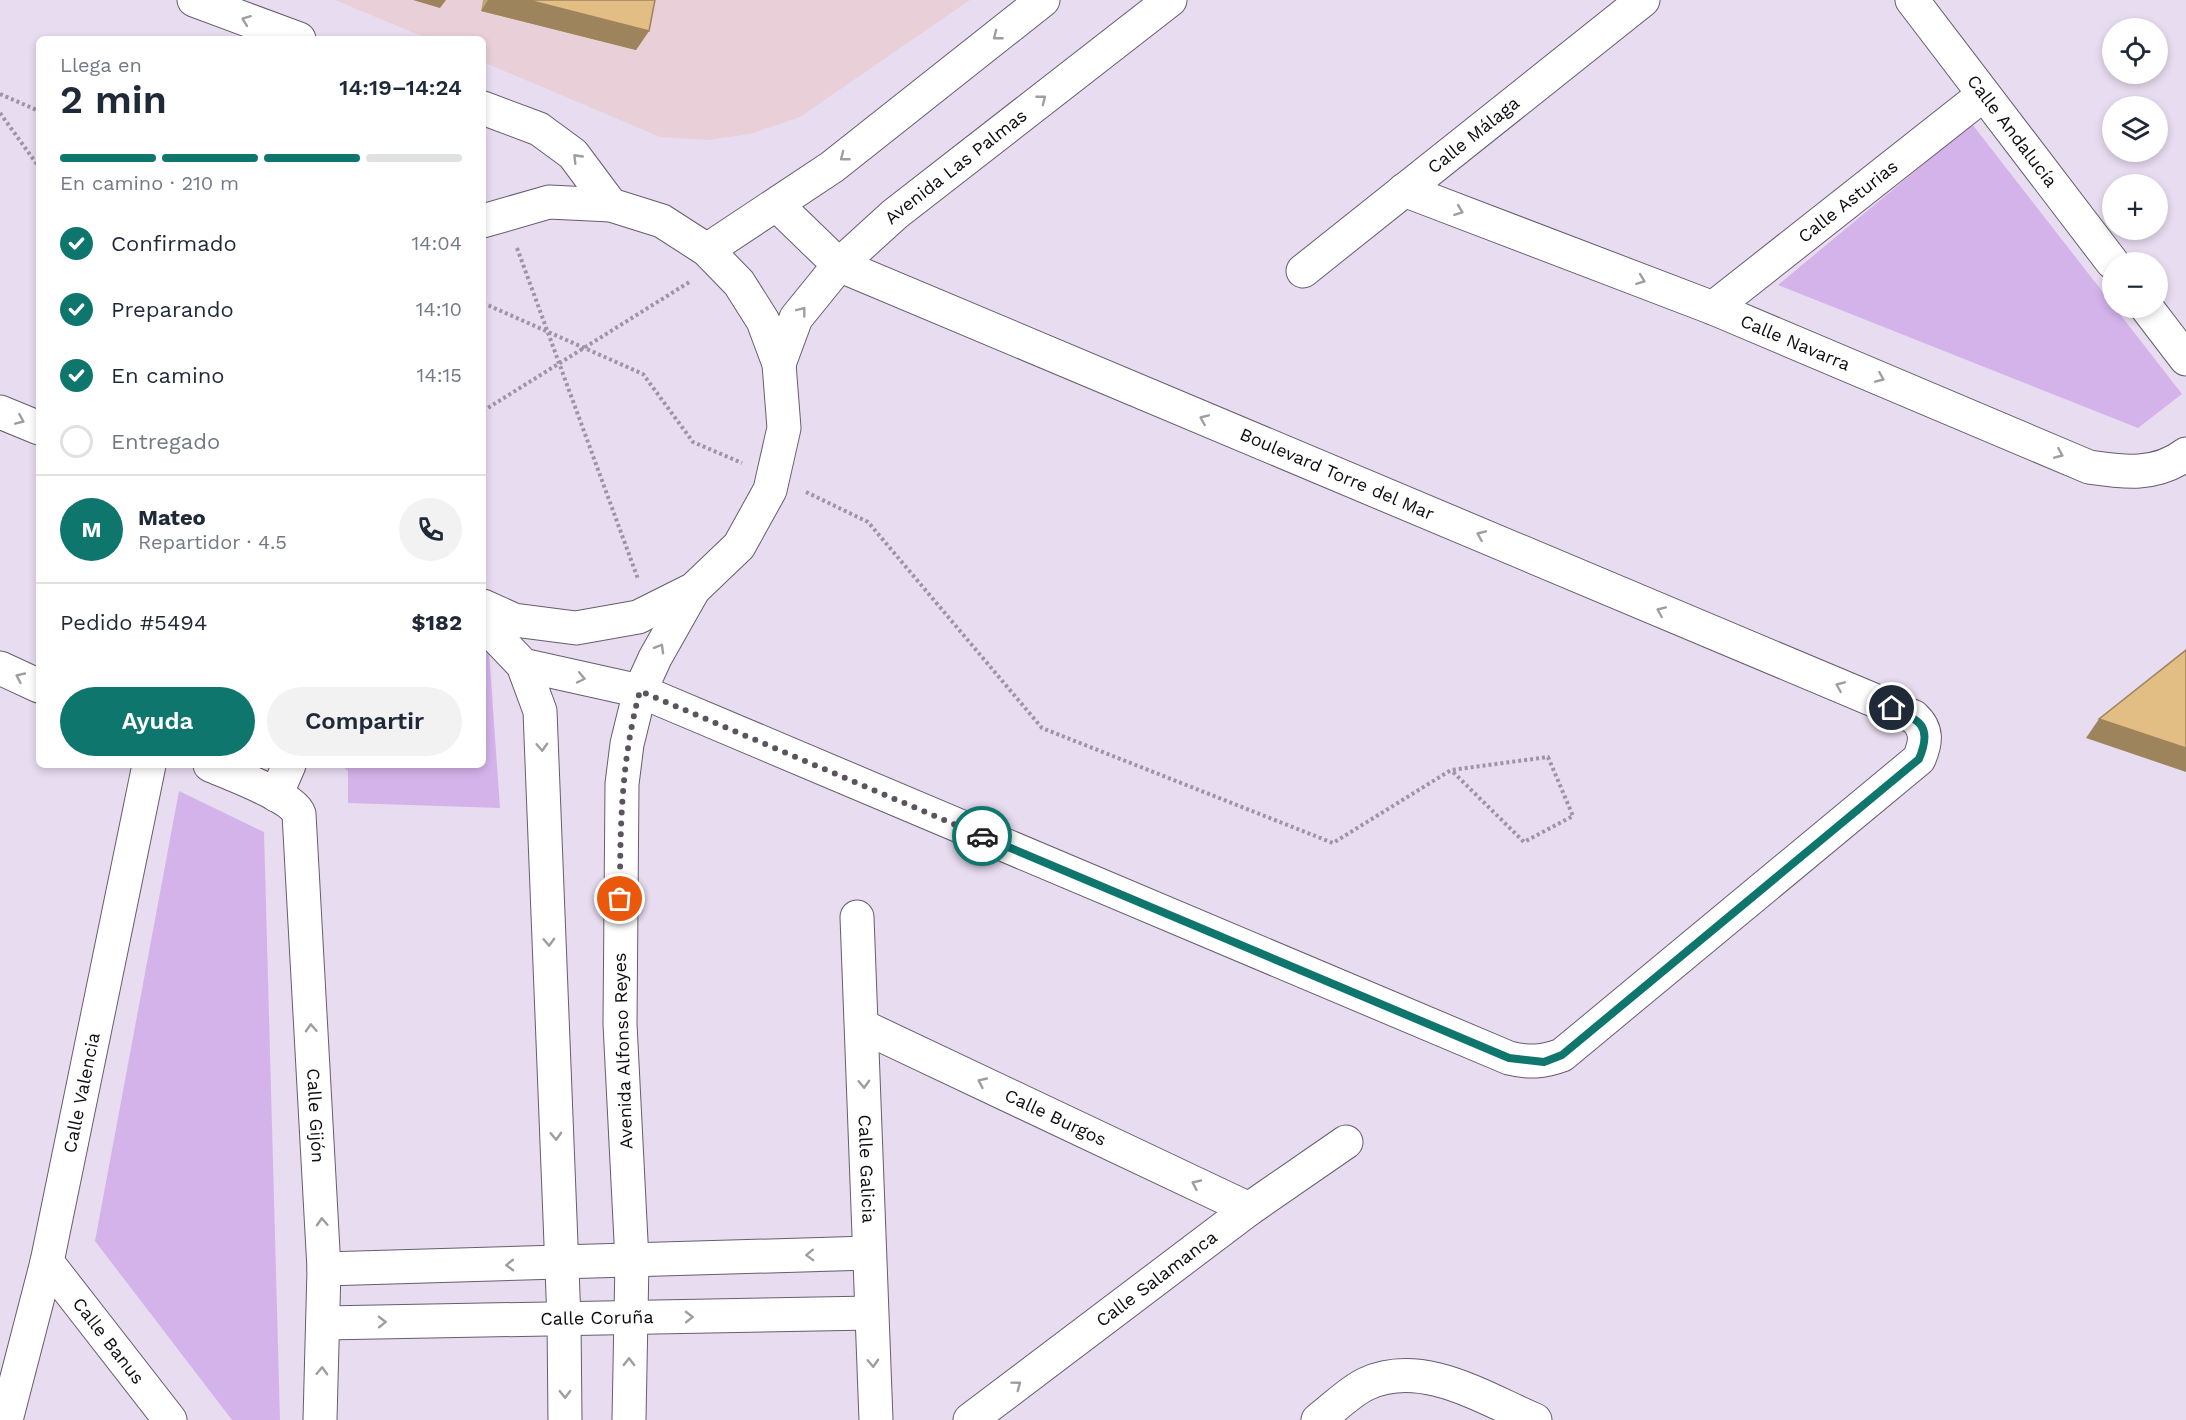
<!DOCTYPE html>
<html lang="es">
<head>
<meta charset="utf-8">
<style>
  :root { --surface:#fff; --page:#f2f2f3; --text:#1f2937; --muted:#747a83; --line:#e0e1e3; --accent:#0f766e }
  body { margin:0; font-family:"Work Sans",sans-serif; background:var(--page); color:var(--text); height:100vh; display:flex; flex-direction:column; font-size:22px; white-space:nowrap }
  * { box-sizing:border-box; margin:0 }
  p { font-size:20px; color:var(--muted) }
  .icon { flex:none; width:33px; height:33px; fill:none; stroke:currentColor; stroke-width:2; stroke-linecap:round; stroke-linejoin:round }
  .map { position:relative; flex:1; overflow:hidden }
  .side { position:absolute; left:36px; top:36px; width:450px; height:732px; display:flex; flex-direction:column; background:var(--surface); border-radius:9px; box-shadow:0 3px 9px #0003 }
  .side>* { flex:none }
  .fabs { position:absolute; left:2102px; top:18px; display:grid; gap:12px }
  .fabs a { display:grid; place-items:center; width:66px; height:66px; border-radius:50%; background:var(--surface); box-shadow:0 3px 9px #0003; font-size:30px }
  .pin { position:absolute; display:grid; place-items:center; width:51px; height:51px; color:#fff; margin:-26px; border:3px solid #fff; border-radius:50%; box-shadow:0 2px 6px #0007 }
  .courier { position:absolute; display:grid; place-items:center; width:60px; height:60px; margin:-30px; border:4px solid #0f766e; border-radius:50%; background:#fff; color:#222; box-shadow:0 2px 8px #0007 }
  .headline em { font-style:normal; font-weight:600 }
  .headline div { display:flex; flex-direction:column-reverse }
  .headline { display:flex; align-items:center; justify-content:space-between; height:102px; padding:0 24px }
  h1 { font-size:39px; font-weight:600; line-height:45px }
  .bar { display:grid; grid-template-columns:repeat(4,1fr); gap:9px 6px; align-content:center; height:72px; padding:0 24px }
  .bar i { height:8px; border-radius:4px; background:var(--line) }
  .bar .current { background:var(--accent) }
  .bar p { grid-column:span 4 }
  .line { display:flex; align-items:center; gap:15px; padding:0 24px; border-top:2px solid var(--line) }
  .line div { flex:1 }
  .round { display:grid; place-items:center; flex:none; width:63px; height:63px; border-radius:32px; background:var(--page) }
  ol { padding:0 24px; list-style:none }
  li { display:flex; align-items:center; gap:18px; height:66px }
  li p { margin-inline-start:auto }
  li .icon { padding:6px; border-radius:50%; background:var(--accent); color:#fff; stroke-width:4 }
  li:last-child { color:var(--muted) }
  li i { width:33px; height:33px; border:3px solid var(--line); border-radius:50% }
  .primary-button { display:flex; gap:12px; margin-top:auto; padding:12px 24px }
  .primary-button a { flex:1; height:69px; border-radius:36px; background:var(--accent); color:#fff; font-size:24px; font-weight:600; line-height:69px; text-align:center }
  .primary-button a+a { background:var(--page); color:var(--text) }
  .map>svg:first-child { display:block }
  .education { fill:#e9d0d8 }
  .green { fill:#d4b3eb }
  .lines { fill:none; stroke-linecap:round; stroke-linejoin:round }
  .minor-casing { stroke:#675d6e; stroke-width:35 }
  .path { stroke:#9e95a4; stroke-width:4; stroke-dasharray:3 3; stroke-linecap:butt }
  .minor { stroke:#fff; stroke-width:33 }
  .wall { fill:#c2a372 }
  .shaded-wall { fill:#9e845c }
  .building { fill:#e2bd84; stroke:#9e845c; stroke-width:1.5 }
  .oneway { stroke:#9f9da0 }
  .done { stroke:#5b545f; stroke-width:6; stroke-dasharray:0 10.8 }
  .route { stroke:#0f766e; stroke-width:8 }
  .labels { text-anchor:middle; stroke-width:6; stroke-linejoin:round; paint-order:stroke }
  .street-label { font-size:18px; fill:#0f0b11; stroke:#fff }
</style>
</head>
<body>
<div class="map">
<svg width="2186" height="1420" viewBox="0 0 2186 1420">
  <rect width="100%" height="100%" fill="#e8dcf0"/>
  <path class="education" d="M 335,0 L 970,0 L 800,117 L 750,134 L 708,140 L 660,137 L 483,62 L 483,39 L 428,39 Z"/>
  <path class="green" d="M 1972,124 L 2112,304 L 2112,308 L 2115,308 L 2182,394 L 2138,428 L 1778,285 Z
    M 483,650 L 489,652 L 500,808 L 348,803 L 348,771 L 341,765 L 483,765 Z
    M 179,791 L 264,832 L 280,1420 L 232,1420 L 95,1241 Z"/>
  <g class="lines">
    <defs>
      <g id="minor">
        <path d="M 194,0 L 299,39"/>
        <path id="s1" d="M 1912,0 L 2112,262"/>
        <path d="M 483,108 L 539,129 L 573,154 L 611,205"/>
        <path id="s2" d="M 1404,190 L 1713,308 L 2089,467 C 2123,472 2156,477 2186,454"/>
        <path d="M 483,221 L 549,202 L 611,205 L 662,221 L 707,250 L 739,283 L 763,321 L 779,364 L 784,428 L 770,490 L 739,546 L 694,589 L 638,617 L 576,628 L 514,620 L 483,606"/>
        <path d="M 707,250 L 832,167 L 1043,0"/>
        <path id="s3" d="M 1303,271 L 1643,0"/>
        <path id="s4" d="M 1713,308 L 1983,95"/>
        <path d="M 2147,308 L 2186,359"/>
        <path id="s5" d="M 779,364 L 796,318 L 839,265 L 895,214 L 1170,0"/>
        <path d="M 0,412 L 39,428"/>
        <path d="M 483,623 L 523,665 L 540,711 L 564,1320 L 565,1420"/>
        <path d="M 523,665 L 640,691 L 1509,1058 C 1529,1063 1543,1062 1562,1055 L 1919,759 C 1926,742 1928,730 1914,717 L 839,265 L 777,205"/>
        <path d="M 0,668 L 39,686"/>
        <path id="s6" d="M 210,765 C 228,773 294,797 299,814 L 324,1269 L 320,1420"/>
        <path d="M 276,795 L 289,765"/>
        <path id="s7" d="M 857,917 L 876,1420"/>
        <path id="s8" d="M 862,1026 L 1249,1209"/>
        <path id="s9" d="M 47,1262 L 170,1420"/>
        <path d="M 324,1269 L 869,1253"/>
        <path id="s10" d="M 324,1323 L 871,1313"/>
        <path id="s11" d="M 6,1420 L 47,1262 L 149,765"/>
        <path d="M 629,1420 L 632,1261 L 620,1024 L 622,784 L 627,744 L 640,691 L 655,658 L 694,589"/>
        <path id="s12" d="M 970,1420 L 1249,1209 L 1346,1142"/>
        <path d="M 1318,1420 C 1333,1409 1349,1392 1366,1384 C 1422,1358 1483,1398 1535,1420"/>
      </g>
    </defs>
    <use href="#minor" class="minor-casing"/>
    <path class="path" d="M 0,94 L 39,111
      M 0,113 L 39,167
      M 517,248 L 638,579
      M 483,303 L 643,374 L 693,442 L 742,463
      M 483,411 L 691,281
      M 806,492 L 868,522 L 1042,728 L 1333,843 L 1451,770 L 1548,757 L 1573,816 L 1524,842 L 1451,770"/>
    <use href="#minor" class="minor"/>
  </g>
  <path class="wall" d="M 483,0 L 655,0 L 649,31 L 636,50 L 481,11 Z"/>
  <path class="shaded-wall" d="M 413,0 L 446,0 L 440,8 Z
    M 488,0 L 528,0 L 649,31 L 636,50 L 481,11 Z
    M 2099,719 L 2186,748 L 2186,772 L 2086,738 Z"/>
  <path class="building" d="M 528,0 L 655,0 L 649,31 Z
    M 2186,650 L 2186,748 L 2099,719 Z"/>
  <defs><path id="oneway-chevron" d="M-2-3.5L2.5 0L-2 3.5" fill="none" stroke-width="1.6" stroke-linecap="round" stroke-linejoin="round" transform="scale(1.5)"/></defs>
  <g class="oneway">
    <use href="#oneway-chevron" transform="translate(246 20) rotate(-159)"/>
    <use href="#oneway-chevron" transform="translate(997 36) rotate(142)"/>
    <use href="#oneway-chevron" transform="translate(1042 99) rotate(-38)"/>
    <use href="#oneway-chevron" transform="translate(844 157) rotate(142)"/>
    <use href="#oneway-chevron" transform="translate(577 158) rotate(-134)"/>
    <use href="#oneway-chevron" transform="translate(1459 211) rotate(21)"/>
    <use href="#oneway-chevron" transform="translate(1641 280) rotate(21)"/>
    <use href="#oneway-chevron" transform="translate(802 311) rotate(-52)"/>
    <use href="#oneway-chevron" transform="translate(1880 378) rotate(23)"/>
    <use href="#oneway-chevron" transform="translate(1204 419) rotate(-157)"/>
    <use href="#oneway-chevron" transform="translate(20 420) rotate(23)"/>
    <use href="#oneway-chevron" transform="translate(2059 454) rotate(23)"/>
    <use href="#oneway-chevron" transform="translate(1481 535) rotate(-157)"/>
    <use href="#oneway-chevron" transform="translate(1661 611) rotate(-157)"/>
    <use href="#oneway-chevron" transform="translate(660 648) rotate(-60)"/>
    <use href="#oneway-chevron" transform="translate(20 677) rotate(-155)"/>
    <use href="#oneway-chevron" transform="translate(581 678) rotate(12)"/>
    <use href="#oneway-chevron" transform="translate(1840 686) rotate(-157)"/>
    <use href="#oneway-chevron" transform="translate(542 747) rotate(87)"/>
    <use href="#oneway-chevron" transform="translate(549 942) rotate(88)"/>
    <use href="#oneway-chevron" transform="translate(311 1028) rotate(-93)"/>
    <use href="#oneway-chevron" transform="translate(982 1082) rotate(-155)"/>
    <use href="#oneway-chevron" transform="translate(864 1084) rotate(88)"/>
    <use href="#oneway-chevron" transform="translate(556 1136) rotate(88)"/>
    <use href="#oneway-chevron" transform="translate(1196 1184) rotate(-155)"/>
    <use href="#oneway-chevron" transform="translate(322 1222) rotate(-93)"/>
    <use href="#oneway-chevron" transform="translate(810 1255) rotate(178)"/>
    <use href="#oneway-chevron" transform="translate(510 1265) rotate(179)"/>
    <use href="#oneway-chevron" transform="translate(689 1317) rotate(-1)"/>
    <use href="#oneway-chevron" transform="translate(382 1322) rotate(-1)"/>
    <use href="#oneway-chevron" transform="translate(629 1362) rotate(-89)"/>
    <use href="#oneway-chevron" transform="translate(873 1363) rotate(87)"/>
    <use href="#oneway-chevron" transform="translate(322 1371) rotate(-88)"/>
    <use href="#oneway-chevron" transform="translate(1017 1385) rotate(-37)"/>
    <use href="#oneway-chevron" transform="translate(565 1394) rotate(89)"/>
  </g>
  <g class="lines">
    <path class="done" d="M 620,899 C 620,828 621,760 640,691 L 982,836"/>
    <path class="route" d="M 982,836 L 1509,1058 L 1544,1062 L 1562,1055 L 1919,759 C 1933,726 1920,720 1892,708"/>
  </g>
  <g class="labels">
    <g class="street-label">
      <text dy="6" stroke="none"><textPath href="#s1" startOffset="165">Calle Andalucía</textPath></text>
      <text dy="6" stroke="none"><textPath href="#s3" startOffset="218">Calle Málaga</textPath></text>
      <text dy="6" stroke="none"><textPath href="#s5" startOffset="270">Avenida Las Palmas</textPath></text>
      <text dy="6" stroke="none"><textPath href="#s4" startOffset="172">Calle Asturias</textPath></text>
      <text dy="6" stroke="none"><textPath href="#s2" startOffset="420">Calle Navarra</textPath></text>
      <text transform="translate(1337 474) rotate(23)" y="6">Boulevard Torre del Mar</text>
      <text transform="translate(623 1051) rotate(-92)" y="6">Avenida Alfonso Reyes</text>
      <text dy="6" stroke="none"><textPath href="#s11" startOffset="336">Calle Valencia</textPath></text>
      <text dy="6" stroke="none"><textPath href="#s6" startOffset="405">Calle Gijón</textPath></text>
      <text dy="6" stroke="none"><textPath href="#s8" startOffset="214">Calle Burgos</textPath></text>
      <text dy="6" stroke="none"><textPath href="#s7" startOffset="252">Calle Galicia</textPath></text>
      <text dy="6" stroke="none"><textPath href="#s12" startOffset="234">Calle Salamanca</textPath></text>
      <text dy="6" stroke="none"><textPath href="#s10" startOffset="273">Calle Coruña</textPath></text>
      <text dy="6" stroke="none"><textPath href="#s9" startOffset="100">Calle Banus</textPath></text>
    </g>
  </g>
</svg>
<div class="fabs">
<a><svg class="icon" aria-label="locate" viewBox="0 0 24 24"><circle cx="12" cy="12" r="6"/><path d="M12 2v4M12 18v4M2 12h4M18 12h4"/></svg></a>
<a><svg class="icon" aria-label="layers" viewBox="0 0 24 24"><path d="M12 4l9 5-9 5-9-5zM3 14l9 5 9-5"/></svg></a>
<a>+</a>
<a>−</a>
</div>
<div class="pin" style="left:620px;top:899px;background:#ea580c"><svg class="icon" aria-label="bag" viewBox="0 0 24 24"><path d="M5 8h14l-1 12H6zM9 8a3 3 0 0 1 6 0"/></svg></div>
<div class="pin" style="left:1892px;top:708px;background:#1f2937"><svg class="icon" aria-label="home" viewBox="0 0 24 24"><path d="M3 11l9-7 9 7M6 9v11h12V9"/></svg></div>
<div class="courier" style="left:982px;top:836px"><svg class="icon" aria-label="car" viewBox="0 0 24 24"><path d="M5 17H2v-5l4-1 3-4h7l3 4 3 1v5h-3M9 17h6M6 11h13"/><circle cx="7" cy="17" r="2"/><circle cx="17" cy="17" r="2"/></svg></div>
<section class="side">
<div class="headline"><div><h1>2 min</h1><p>Llega en</p></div><em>14:19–14:24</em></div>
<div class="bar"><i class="current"></i><i class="current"></i><i class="current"></i><i></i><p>En camino · 210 m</p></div>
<ol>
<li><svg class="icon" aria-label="check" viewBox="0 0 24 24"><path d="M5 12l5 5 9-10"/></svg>Confirmado<p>14:04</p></li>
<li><svg class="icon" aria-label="check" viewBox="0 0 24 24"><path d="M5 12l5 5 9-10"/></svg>Preparando<p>14:10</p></li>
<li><svg class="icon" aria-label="check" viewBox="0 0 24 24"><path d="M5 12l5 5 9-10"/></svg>En camino<p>14:15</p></li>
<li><i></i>Entregado</li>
</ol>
<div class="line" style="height:108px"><b class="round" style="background:var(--accent);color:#fff">M</b><div><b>Mateo</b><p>Repartidor · 4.5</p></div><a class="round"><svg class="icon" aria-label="phone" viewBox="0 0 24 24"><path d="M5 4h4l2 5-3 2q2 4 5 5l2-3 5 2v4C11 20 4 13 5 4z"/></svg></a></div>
<div class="line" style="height:78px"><div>Pedido #5494</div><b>$182</b></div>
<div class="primary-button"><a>Ayuda</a><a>Compartir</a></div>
</section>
</div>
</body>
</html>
